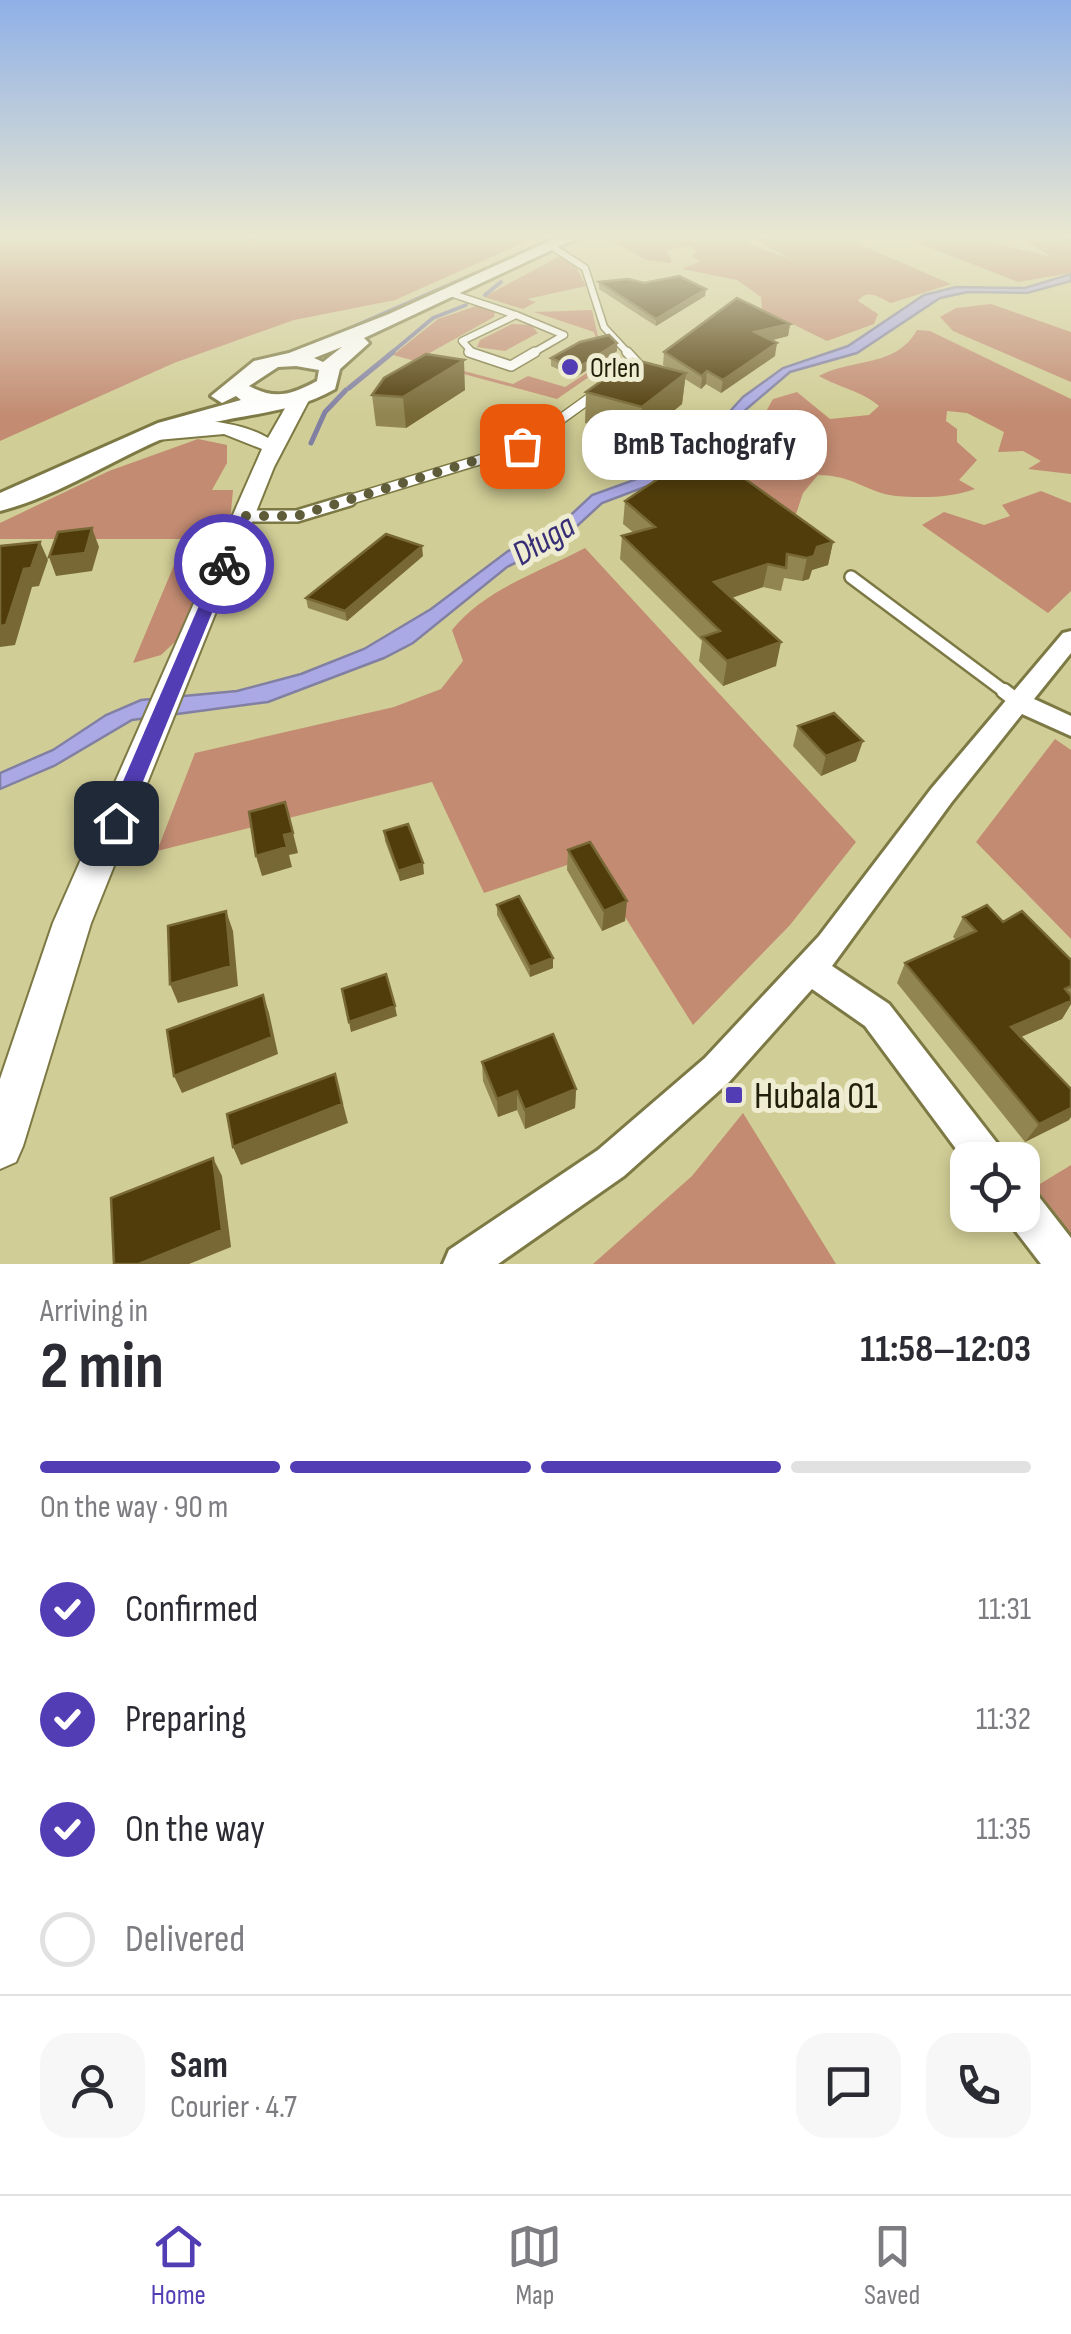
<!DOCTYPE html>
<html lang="en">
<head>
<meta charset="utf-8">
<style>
  :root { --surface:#fff; --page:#f7f7f7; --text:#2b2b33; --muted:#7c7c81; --line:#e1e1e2; --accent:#523db4 }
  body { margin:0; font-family:"Sofia Sans Condensed",sans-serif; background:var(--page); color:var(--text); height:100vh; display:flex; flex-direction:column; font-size:38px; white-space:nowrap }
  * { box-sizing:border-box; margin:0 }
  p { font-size:32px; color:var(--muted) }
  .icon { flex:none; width:55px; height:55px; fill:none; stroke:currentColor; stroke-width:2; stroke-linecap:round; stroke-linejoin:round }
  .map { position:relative; height:1264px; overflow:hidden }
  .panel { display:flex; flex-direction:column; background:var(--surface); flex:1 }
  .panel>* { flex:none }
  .controls { position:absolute; left:950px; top:1142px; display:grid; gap:20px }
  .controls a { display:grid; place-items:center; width:90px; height:90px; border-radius:20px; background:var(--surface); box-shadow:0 5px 15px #0003; font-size:50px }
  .pin { position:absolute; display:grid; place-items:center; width:85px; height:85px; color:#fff; margin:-42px; border-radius:20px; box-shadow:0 5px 15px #0006 }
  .courier { position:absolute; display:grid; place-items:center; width:100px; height:100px; margin:-50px; border:8px solid #523db4; border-radius:50%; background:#fff; color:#222; box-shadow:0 2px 12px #0007 }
  .bubble { position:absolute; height:70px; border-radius:30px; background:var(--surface); box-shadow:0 5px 15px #0003; font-size:32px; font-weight:700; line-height:70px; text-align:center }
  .summary em { font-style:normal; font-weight:700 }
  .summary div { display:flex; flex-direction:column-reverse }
  .summary { display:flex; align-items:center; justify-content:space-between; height:170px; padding:0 40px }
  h1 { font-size:65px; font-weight:700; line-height:75px }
  .bar { display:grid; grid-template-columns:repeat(4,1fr); gap:15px 10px; align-content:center; height:120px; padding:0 40px }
  .bar i { height:12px; border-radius:8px; background:var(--line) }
  .bar .on { background:var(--accent) }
  .bar p { grid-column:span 4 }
  .line { display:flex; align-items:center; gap:25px; padding:0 40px; border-top:2px solid var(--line) }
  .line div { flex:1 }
  .round { display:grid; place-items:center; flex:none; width:105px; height:105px; border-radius:30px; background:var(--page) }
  ol { padding:0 40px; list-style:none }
  li { display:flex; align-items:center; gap:30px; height:110px }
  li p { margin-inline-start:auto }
  li .icon { padding:10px; border-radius:50%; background:var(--accent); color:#fff; stroke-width:4 }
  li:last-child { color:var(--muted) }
  li i { width:55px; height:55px; border:5px solid var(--line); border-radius:50% }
  .tab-bar { display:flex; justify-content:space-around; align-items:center; height:140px; border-top:2px solid var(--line); background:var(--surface); font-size:28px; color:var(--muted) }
  .tab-bar a { display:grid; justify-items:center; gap:5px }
  .tab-bar .on { color:var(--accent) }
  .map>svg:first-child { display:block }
  .green { fill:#c28b72 }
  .water { fill:#aaa9e5; stroke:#8180a3; stroke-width:2.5 }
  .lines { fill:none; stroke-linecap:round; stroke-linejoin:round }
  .stream-far1 { stroke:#8180a3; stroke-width:4 }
  .stream { stroke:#8180a3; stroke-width:5 }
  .service-far3-casing { stroke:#7d7945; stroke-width:9 }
  .service-far2-casing { stroke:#7d7945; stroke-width:12 }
  .service-far1-casing { stroke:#7d7945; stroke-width:16 }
  .service-casing { stroke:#7d7945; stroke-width:19 }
  .minor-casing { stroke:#7d7945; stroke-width:6 }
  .tertiary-casing { stroke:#7d7945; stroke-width:4 }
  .secondary-casing { stroke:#7d7945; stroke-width:6 }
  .service-far3 { stroke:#fff; stroke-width:6 }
  .service-far2 { stroke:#fff; stroke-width:9 }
  .service-far1 { stroke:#fff; stroke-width:11 }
  .service { stroke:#fff; stroke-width:14 }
  .minor { fill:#fff; fill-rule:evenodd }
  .tertiary { fill:#fff; fill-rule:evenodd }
  .secondary { fill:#fff; fill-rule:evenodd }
  .wall { fill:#918551 }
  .shaded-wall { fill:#776835 }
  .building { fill:#513d0c; stroke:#776835; stroke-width:2.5 }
  .route { fill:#523db4 }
  .done { stroke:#5f5c3a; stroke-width:10; stroke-dasharray:0 18 }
  .poi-dot { fill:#523db4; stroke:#eeecd1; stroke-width:4 }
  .labels { text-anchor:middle; stroke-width:10; stroke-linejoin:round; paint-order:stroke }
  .far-poi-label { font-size:28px; fill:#211f09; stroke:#eeecd1; text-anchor:start }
  .water-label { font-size:35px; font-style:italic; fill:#382f76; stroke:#eeecd1 }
  .near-poi-label { font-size:38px; fill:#211f09; stroke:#eeecd1; text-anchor:start }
</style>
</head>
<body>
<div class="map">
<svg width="1071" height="1264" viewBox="0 0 1071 1264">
  <rect width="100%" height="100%" fill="#d1cd96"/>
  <path class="green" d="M 0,239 L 532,239 L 395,300 L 294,320 L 174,363 L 0,441 Z
    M 616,239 L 739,239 L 794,261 L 754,239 L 868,239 L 854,242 L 951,284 L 891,303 C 880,298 867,288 858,301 L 878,314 L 874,324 L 827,341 L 762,309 L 761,297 L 737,280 L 682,269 L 700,261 L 692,256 L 696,251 L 690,246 L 667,250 L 672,263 L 646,260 L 613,241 Z
    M 908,239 L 978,239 L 1052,257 L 1022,239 L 1071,239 L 1071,273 L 1018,282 Z
    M 562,255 L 575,265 L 586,286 L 527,299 L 536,302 L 523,309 L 484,297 Z
    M 991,304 L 1071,332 L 1071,382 L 953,331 L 940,317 L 956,308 Z
    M 476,306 L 495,311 L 494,317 L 419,359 L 513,384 L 528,376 L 565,387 L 604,362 L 594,332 L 534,312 L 592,310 L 601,350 L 612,350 L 615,359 L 557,399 L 393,355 L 438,319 Z
    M 512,324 L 531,325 L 538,333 L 505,351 L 477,347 L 480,340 Z
    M 917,330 L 930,331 L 1071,399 L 1071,474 L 1028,469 L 1041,461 L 1023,451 L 998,452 L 1004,432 L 967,413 L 947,411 L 946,421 L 957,429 L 957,442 L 977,460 L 959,480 L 975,489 C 951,498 921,498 896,496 C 868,493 853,475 818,475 L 803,493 L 795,517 L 712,457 L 759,424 L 773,399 L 797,392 L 830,419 L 869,415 L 879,406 C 864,392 838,387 819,376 C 852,358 896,368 917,330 Z
    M 198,439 L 227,445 L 227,463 L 212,490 L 233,490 L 230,522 L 177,640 L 161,655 L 133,663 L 185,539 L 0,539 L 0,523 L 109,471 Z
    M 1041,491 L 1071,503 L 1071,591 L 1048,613 L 922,525 L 944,512 L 984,525 L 1010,516 L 1002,505 Z
    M 585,548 L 856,842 L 790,925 L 693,1025 L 588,858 L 484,893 L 432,782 L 157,851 L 195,753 L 394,707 L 441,689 L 463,661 L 452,630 C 485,589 540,572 585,548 Z
    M 1055,739 L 1071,750 L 1071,939 L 976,842 Z
    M 743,1113 L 836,1264 L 593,1264 L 692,1176 Z
    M 1071,1165 L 1071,1234 L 1035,1187 Z"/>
  <path class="water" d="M 1071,274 L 1071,281 L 1027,293 L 968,292 L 940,298 L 857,353 L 790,372 L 716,435 L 677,460 L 658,482 L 602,503 L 563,539 L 507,567 L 413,643 L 384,658 L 268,702 L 132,720 L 54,766 L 0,789 L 0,773 L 53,750 L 106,715 L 141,700 L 237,691 L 301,674 L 364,649 L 431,609 L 508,551 L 558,527 L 592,495 L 637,479 L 676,445 L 723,419 L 743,397 L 783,368 L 848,346 L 924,295 L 956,287 L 1025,288 Z"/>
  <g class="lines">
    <path class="stream-far1" d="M 485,295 L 501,282
      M 323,340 L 474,274
      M 390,354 L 433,318 L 466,305"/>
    <path class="stream" d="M 349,388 L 393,352
      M 311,443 L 325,412 L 346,390"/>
    <defs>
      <path id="service-far3" d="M 551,246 L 585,268 L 604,327 L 629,354
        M 450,293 L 516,315
        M 516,315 L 564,335 L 531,354
        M 474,354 L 462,341 L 516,315"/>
      <path id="service-far2" d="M 469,352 L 511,366 L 535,352
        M 627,352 L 638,364 L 632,368
        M 342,502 L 522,447 L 597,393"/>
      <path id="service-far1" d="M 244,516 L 297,516 L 350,500
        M 851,577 L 1008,694"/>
      <path id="service" d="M 1004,691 L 1017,701"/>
      <path id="minor" d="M 1071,631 L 1071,653 L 1034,699 L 1071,716 L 1071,736 L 1022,714 L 951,803 L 832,966 L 889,1004 L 1000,1147 L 1006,1160 L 968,1160 L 968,1165 L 865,1026 L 812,989 L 729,1082 L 624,1176 L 498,1264 L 443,1264 L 449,1250 L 598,1150 L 705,1058 L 819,936 L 931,789 L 1063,633 Z
        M 1022,1188 L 1036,1193 L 1071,1238 L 1071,1264 L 1041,1264 L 1008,1221 L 1006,1215 L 1022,1215 Z"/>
      <path id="tertiary" d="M 299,394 L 309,400 L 274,467 L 91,923 L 23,1146 L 16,1162 L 0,1169 L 0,1079 L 53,923 L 262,449 L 224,434 L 157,440 L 147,434 C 173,411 240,421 268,438 L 292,396 Z"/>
      <path id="secondary" d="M 554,239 L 575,239 L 364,338 L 369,343 L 340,369 L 335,389 C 285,418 225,413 171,435 C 115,458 59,496 0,511 L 0,493 L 158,423 L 241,400 L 236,396 L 222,403 L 211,396 L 254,361 L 289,353 L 389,314 ZM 342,347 L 323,362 L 314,358 ZM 296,366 L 319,370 L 317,381 C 291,395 275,400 249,386 L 278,367 Z"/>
    </defs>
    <use href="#service-far3" class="service-far3-casing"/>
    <use href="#service-far2" class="service-far2-casing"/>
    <use href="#service-far1" class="service-far1-casing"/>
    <use href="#service" class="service-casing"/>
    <use href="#minor" class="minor-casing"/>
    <use href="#tertiary" class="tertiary-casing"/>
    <use href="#secondary" class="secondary-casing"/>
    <use href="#service-far3" class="service-far3"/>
    <use href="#service-far2" class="service-far2"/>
    <use href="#service-far1" class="service-far1"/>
    <use href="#service" class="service"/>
    <use href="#minor" class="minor"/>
    <use href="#tertiary" class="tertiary"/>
    <use href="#secondary" class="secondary"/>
  </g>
  <path class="wall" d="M 599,282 L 705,296 L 656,326 L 599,289 Z
    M 790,324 L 788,336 L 771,340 L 775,356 L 721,393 L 706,384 L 701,389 L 685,379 L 682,404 L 639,439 L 585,423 L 586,392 L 668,368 L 663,365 L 664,352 Z
    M 617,343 L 617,351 L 576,377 L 551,366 L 551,358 Z
    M 465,390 L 406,428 L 376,426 L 372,395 Z
    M 739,462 L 738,473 L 833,542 L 828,565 L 812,570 L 809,579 L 802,581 L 784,578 L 781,591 L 763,587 L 732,598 L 776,666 L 723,686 L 699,661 L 702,641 L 620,559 L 622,536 L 634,533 L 623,524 L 625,501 Z
    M 423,556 L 347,621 L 308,608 L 306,598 Z
    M 798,726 L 856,761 L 821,776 L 793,746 Z
    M 384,831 L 424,874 L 400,881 L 385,841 Z
    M 568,850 L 625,921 L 602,931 L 567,870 Z
    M 497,905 L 553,968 L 530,977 L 497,915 Z
    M 963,917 L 1003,922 L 1071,960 L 1071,1004 L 1062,1019 L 1021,1037 L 1069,1120 L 1025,1142 L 897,983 L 905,963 L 956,940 L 953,937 Z
    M 482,1062 L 576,1089 L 575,1108 L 525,1129 L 517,1110 L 498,1117 L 483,1081 Z"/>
  <path class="shaded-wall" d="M 706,289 L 705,296 L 656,326 L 656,319 Z
    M 790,324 L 788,336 L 753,345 L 755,332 Z
    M 617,343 L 617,351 L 576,377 L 576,369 Z
    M 777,343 L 775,356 L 721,393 L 723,380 Z
    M 464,360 L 465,390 L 406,428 L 403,397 Z
    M 707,371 L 706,384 L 701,389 L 702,376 Z
    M 686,373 L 682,404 L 639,439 L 642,407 Z
    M 739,462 L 736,484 L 727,466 Z
    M 92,528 L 99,547 L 92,571 L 56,576 L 49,557 Z
    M 40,542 L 48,560 L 39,586 L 32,587 L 15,645 L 0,647 L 0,626 L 24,569 Z
    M 833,542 L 828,565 L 812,570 L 809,579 L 802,581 L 807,558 L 817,547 Z
    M 422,546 L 423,556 L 347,621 L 345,611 Z
    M 768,564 L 763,587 L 710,605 L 714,582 Z
    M 781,642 L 776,666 L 723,686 L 727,661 Z
    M 863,741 L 856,761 L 821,776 L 826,756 Z
    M 293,833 L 298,853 L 289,855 L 292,867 L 262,876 L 256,856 L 284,835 Z
    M 423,863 L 424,874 L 400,881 L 398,871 Z
    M 627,901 L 625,921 L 602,931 L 604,911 Z
    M 226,911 L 233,931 L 238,986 L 178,1003 L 170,984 Z
    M 553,958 L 553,968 L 530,977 L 530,967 Z
    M 263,995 L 269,1013 L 278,1054 L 182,1093 L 174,1076 Z
    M 1071,1001 L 1071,1004 L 1062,1019 L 1000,1046 L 1011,1027 Z
    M 395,1006 L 397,1016 L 351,1032 L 349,1022 Z
    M 335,1074 L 348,1123 L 241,1165 L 233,1147 Z
    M 576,1089 L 575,1108 L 525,1129 L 525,1110 Z
    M 517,1091 L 517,1110 L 498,1117 L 497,1099 Z
    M 1071,1108 L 1071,1117 L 1069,1120 L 1025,1142 L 1039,1124 Z
    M 213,1158 L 222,1176 L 231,1247 L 189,1264 L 139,1264 Z"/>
  <path class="building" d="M 679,276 L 706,289 L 656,319 L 599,282 L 628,279 L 644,283 Z
    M 737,298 L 790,324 L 755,332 L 777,343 L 723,380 L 707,371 L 702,376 L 664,352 Z
    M 609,335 L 617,343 L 576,369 L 551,358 L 580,342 Z
    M 426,354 L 464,360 L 403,397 L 372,395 L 384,378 Z
    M 632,359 L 686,373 L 642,407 L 586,392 Z
    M 711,443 L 739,462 L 727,466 L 833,542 L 817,547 L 814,556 L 807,558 L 787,554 L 786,568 L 768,564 L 714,582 L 781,642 L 727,661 L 702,637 L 720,631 L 622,536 L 655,527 L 625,501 Z
    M 92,528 L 85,553 L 49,557 L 58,532 Z
    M 386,534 L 422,546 L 345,611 L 306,598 Z
    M 40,542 L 31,568 L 24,569 L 6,625 L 0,626 L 0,546 Z
    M 834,713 L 863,741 L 826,756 L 798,726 Z
    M 285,802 L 293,833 L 284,835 L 287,847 L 256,856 L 249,812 Z
    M 408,824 L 423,863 L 398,871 L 384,831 Z
    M 590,842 L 627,901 L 604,911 L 568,850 Z
    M 519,896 L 553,958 L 530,967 L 497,905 Z
    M 987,905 L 1003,922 L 1022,911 L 1071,960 L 1071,986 L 1065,989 L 1071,996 L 1071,1001 L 1011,1027 L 1071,1089 L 1071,1108 L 1039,1124 L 905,963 L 976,931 L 963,917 Z
    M 226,911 L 231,966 L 170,984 L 168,926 Z
    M 386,974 L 395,1006 L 349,1022 L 342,989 Z
    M 263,995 L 272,1037 L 174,1076 L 167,1030 Z
    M 553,1034 L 576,1089 L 525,1110 L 517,1091 L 497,1099 L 482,1062 Z
    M 335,1074 L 342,1104 L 233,1147 L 227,1114 Z
    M 213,1158 L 222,1230 L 139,1264 L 114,1264 L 111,1198 Z"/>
  <linearGradient id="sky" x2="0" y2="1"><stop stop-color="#8fb0e7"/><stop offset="0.57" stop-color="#eae8d0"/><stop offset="1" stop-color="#eae8d0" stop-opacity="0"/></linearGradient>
  <rect width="1071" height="416" fill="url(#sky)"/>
  <path class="route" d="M 224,560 L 232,564 L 126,823 L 123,829 L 108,829 L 105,823 L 217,564 Z"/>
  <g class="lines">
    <path class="done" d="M 224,564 L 244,516 L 297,516 L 522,446"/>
  </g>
  <g class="poi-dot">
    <circle cx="570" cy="367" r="10"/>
    <rect x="724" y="1085" width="20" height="20" rx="5"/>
  </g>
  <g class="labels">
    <g class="far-poi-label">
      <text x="590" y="377">Orlen</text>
    </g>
    <g class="water-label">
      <text transform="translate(543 539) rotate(-31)" y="12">Długa</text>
    </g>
    <g class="near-poi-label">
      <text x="754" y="1108">Hubala 01</text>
    </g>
  </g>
</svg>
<div class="controls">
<a><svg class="icon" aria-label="locate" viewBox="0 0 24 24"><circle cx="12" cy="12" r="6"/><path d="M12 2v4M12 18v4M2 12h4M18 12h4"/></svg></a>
</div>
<div class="pin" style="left:522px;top:446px;background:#ea580c"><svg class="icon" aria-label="bag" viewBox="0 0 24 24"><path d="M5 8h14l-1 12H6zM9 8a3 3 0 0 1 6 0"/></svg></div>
<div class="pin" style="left:116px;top:823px;background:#1f2937"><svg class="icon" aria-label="home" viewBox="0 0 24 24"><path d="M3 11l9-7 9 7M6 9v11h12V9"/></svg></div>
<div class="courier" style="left:224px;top:564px"><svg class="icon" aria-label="bike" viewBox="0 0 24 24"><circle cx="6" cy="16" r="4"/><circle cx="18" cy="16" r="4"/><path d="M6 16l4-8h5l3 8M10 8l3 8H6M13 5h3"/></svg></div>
<div class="bubble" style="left:582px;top:410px;width:245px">BmB Tachografy</div>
</div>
<section class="panel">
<div class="summary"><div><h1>2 min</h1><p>Arriving in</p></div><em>11:58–12:03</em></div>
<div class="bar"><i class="on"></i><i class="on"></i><i class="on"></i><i></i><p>On the way · 90 m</p></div>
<ol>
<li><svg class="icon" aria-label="check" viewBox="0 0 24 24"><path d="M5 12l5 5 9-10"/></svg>Confirmed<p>11:31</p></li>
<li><svg class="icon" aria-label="check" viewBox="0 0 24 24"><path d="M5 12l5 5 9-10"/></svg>Preparing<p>11:32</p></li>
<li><svg class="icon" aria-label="check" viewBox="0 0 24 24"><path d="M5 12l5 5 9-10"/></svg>On the way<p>11:35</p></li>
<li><i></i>Delivered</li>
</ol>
<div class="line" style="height:180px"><a class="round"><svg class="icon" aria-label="person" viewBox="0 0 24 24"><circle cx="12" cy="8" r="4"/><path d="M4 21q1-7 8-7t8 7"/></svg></a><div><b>Sam</b><p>Courier · 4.7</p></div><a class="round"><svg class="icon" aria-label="chat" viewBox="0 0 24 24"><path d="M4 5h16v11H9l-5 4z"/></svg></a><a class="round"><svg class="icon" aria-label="phone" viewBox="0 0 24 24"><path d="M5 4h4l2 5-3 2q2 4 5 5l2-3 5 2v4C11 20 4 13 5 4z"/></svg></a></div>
</section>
<nav class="tab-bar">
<a class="on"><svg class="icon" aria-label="home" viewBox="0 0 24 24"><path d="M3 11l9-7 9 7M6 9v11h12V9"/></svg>Home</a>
<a><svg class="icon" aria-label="map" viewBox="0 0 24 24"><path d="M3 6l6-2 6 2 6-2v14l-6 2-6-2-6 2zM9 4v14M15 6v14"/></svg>Map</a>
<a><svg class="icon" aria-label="saved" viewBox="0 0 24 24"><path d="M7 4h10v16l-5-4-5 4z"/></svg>Saved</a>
</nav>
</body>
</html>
